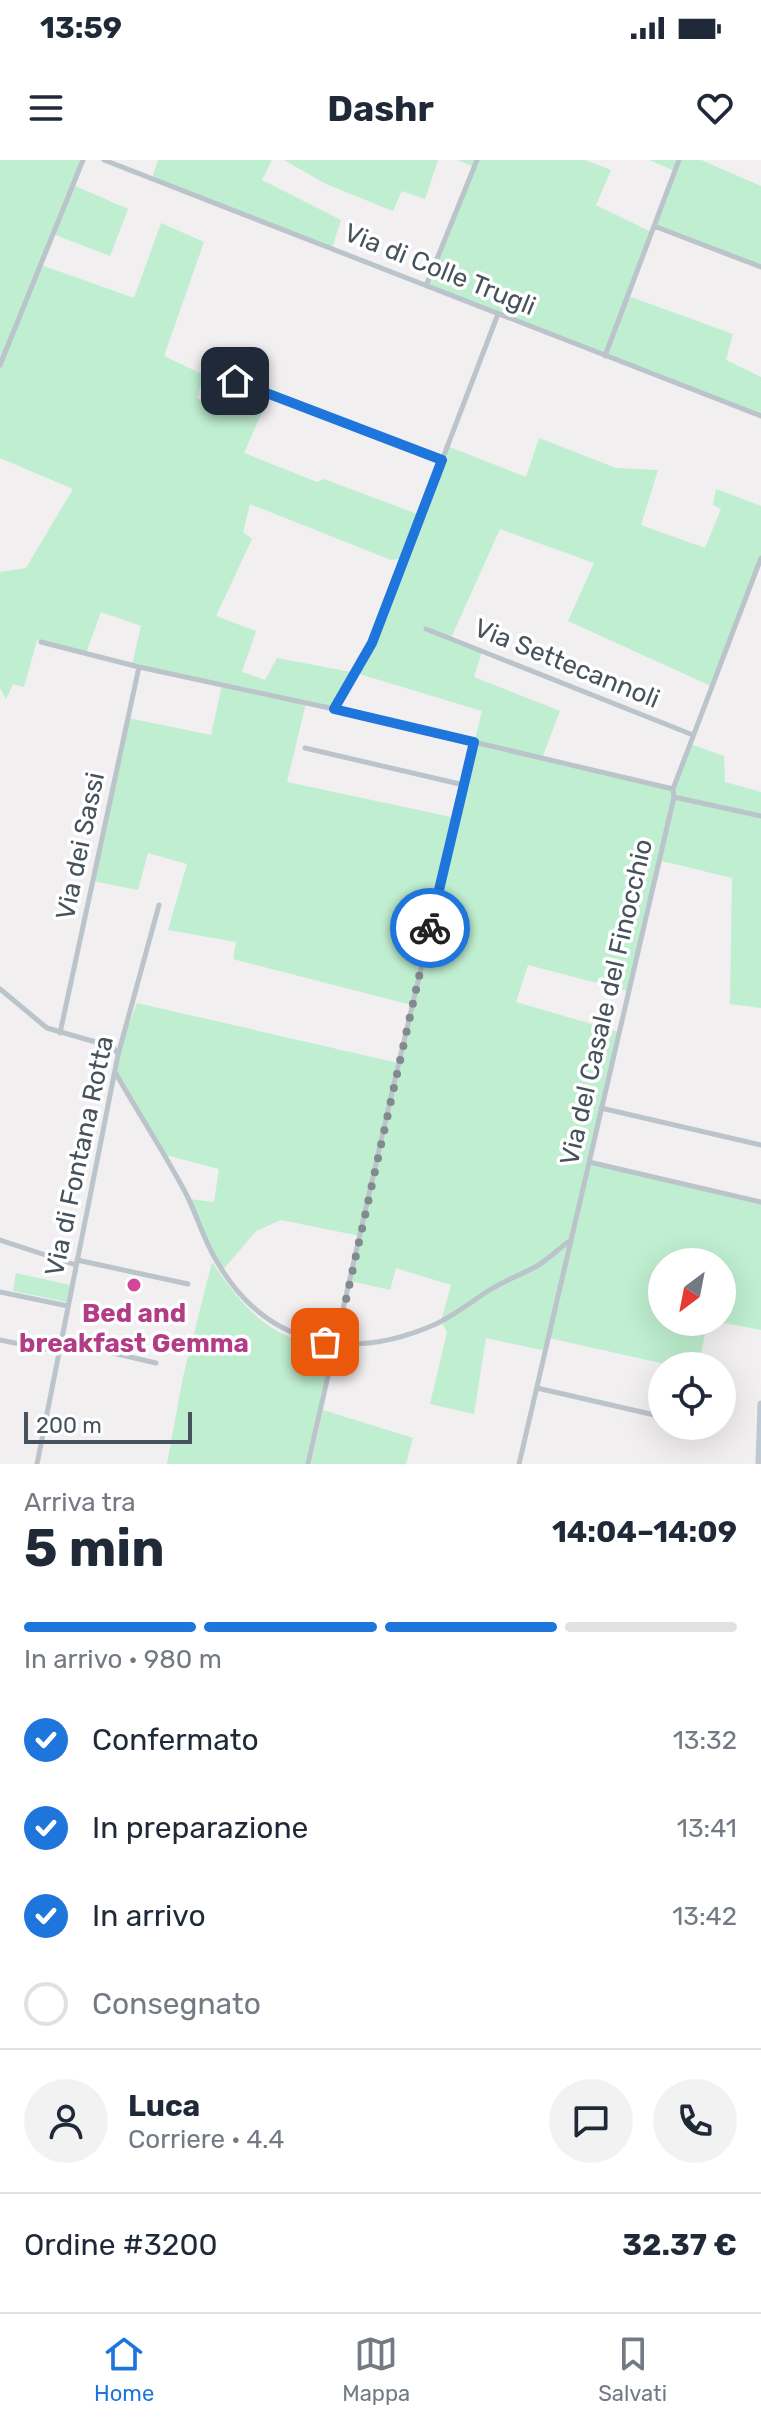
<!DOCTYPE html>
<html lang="it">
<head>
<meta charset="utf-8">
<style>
  :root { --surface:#fff; --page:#f2f2f3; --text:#1f2937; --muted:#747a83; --line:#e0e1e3; --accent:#1e76dc }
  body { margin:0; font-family:Rubik,sans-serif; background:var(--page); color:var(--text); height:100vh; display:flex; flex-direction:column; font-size:30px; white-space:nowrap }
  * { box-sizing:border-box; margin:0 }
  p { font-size:26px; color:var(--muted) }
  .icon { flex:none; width:44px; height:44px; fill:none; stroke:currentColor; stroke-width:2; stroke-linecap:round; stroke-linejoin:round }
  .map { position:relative; height:1304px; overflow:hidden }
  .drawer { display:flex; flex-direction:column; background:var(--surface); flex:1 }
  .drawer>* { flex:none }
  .needle { width:52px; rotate:212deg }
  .fabs { position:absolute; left:648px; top:1088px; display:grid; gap:16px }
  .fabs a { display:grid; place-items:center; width:88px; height:88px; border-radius:50%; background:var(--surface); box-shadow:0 8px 32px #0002; font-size:40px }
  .scale { position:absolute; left:24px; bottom:20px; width:168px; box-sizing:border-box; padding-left:8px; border:4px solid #47535c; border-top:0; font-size:22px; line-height:28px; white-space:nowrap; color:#47535c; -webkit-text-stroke:6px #fff; paint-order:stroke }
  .pin { position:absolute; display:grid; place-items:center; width:68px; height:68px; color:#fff; margin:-34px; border-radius:16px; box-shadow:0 4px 12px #0006 }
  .courier { position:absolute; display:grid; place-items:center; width:80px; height:80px; margin:-40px; border:6px solid #1e76dc; border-radius:50%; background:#fff; color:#222; box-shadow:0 2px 10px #0007 }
  .headline em { font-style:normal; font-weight:700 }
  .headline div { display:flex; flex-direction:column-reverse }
  .headline { display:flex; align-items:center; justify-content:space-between; height:136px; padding:0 24px }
  h1 { font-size:52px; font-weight:700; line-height:60px }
  .bar { display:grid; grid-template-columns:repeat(4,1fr); gap:12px 8px; align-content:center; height:96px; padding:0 24px }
  .bar i { height:10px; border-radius:6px; background:var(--line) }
  .bar .active { background:var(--accent) }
  .bar p { grid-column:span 4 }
  .line { display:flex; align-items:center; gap:20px; padding:0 24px; border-top:2px solid var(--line) }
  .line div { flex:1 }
  .round { display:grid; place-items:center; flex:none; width:84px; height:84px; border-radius:42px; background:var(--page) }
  ol { padding:0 24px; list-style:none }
  li { display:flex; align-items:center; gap:24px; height:88px }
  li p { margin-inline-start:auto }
  li .icon { padding:8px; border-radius:50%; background:var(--accent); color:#fff; stroke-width:4 }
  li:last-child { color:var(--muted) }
  li i { width:44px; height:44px; border:4px solid var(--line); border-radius:50% }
  .status { display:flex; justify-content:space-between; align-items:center; height:56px; padding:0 40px; background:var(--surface); direction:ltr }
  .status svg { height:22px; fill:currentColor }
  header { display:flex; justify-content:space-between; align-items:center; height:104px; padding:0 24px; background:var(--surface); font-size:36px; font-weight:700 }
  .dock { display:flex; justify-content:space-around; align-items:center; height:112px; border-top:2px solid var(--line); background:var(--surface); font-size:22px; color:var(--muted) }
  .dock a { display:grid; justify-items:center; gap:4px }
  .dock .active { color:var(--accent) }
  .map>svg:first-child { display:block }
  .green { fill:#bfeed0; fill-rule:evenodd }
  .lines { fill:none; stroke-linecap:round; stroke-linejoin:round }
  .street { stroke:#bbc4cb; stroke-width:5 }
  .secondary { stroke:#bdc8d2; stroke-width:7 }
  .done { stroke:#828a8f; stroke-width:8; stroke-dasharray:0 14.4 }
  .route { stroke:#1e76dc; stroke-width:10 }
  .hotel-dot { fill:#d1479c; stroke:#fff; stroke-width:3 }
  .labels { text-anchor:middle; stroke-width:7; stroke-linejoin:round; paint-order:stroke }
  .street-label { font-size:26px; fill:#47535c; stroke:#fff }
  .hotel-label { font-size:26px; font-weight:bold; fill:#b23c85; stroke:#fff }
</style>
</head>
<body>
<div class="status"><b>13:59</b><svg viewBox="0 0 49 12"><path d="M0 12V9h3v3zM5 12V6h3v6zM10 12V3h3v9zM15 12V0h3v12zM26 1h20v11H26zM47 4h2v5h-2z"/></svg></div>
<header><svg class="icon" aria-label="menu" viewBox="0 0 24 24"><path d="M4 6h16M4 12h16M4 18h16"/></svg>Dashr<svg class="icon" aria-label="heart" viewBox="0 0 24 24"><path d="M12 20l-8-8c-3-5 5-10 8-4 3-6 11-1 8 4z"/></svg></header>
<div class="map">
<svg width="761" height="1304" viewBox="0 0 761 1304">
  <rect width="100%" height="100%" fill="#f1efef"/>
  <path class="green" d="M 0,0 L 83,0 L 73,25 L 128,49 L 110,96 L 53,74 L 41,105 L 134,138 L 161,63 L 204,82 L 164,196 L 204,215 L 197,238 L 224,251 L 235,221 L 270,234 L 244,293 L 317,322 L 324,319 L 420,355 L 447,286 L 526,317 L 539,278 L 616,308 L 658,310 L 641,365 L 705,388 L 721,349 L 713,345 L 716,329 L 761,346 L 761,398 L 711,526 L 568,461 L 594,403 L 500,369 L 451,478 L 482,491 L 474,517 L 560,551 L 542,598 L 673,629 L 690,584 L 724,596 L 725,622 L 761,632 L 761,848 L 730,844 L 732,718 L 662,701 L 628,831 L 528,805 L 516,842 L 619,872 L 589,1002 L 761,1042 L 761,1170 L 719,1162 L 722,1162 L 722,1102 L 662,1102 L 662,1162 L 707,1162 L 699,1206 L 674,1206 L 549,1178 L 546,1191 L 486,1178 L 474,1254 L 430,1244 L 447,1172 L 441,1161 L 451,1125 L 396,1108 L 390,1130 L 350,1121 L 360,1076 L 281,1060 L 256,1071 L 222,1111 L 189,1039 L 214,1042 L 219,1009 L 162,994 L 115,912 L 118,895 L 137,843 L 398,903 L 412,845 L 233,799 L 236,782 L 168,770 L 187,704 L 148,693 L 138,730 L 93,721 L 128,558 L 211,575 L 222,525 L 132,505 L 141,466 L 101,452 L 86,493 L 37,480 L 24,527 L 13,524 L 6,539 L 0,528 L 0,412 L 26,408 L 73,329 L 0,298 ZM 250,344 L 391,400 L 404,398 L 356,513 L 277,498 L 265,520 L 242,512 L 256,471 L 216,456 L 252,379 L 243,372 ZM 356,513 L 482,551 L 456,658 L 287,622 L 306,543 L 334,549 Z
    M 158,0 L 272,0 L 262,20 L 341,60 L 332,88 L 152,19 Z
    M 284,0 L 438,0 L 425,39 L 402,31 L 393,51 L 326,24 Z
    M 458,0 L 585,0 L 611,10 L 596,45 L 651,72 L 628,136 L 733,174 L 726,200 L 761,217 L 761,256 L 426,126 L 474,7 Z
    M 649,0 L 701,0 L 761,26 L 761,107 L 654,66 L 675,11 Z
    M 212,1102 C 234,1134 257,1166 295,1179 C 307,1183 321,1182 332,1187 L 306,1304 L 167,1304 L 183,1217 Z
    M 16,1113 L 70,1125 L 67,1142 L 13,1131 Z
    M 323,1250 L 413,1278 L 406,1304 L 311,1304 Z"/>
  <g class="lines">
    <path class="street" d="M 104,0 L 761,256
      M 654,66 L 761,107
      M 426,126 L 477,0
      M 605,196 L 679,0
      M 0,205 L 83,0
      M 235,221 L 442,300
      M 426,469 L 693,575
      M 41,482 L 139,507 L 334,549 L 673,629
      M 334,549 L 372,483 L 498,154
      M 305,588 L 464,625
      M 674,637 L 761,656
      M 0,829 L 47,868 L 113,887 L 118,894
      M 60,873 L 139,507
      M 115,912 C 137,951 162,989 183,1028 C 196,1051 202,1077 216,1100 C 265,1186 348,1203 436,1164 C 455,1155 471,1142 488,1131 C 503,1121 521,1115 537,1106 C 549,1099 559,1088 571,1080
      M 601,948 L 761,985
      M 589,1002 L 761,1042
      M 0,1080 L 76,1105
      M 77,1100 L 188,1124
      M 0,1132 L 68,1146
      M 0,1180 L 59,1192
      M 61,1181 L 156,1203
      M 537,1228 L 659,1256
      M 37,1304 L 118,895 L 159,745
      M 308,1304 L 393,928 L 474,582
      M 519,1304 L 674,637 L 673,629 L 761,398"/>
    <path class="secondary" d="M 759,1304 L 761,1244"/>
  </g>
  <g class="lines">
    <path class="done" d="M 325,1182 L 336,1184 L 430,768"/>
    <path class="route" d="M 235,221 L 442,300 L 372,483 L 334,549 L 474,582 L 430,768"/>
  </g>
  <circle class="hotel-dot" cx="134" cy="1125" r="8"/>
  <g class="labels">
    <g class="street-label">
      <text transform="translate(440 109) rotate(22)" y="9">Via di Colle Trugli</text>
      <text transform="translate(567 503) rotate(22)" y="9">Via Settecannoli</text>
      <text transform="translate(80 686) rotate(-78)" y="9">Via dei Sassi</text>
      <text transform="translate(606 842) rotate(-77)" y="9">Via del Casale del Finocchio</text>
      <text transform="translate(79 996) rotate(-78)" y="9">Via di Fontana Rotta</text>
    </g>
    <g class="hotel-label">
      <text x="134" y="1162">Bed and<tspan x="134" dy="30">breakfast Gemma</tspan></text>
    </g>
  </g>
</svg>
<div class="fabs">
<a><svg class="needle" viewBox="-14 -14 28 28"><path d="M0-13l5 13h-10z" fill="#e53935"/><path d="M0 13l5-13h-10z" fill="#747a83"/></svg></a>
<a><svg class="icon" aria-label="locate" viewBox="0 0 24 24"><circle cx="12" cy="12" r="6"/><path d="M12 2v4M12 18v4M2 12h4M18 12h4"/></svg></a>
</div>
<div class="scale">200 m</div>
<div class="pin" style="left:325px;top:1182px;background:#ea580c"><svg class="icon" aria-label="bag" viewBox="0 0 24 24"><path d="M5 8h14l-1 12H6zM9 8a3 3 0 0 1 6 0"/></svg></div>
<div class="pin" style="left:235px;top:221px;background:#1f2937"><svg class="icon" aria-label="home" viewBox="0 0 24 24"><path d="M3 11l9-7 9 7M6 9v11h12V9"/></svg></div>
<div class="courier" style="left:430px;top:768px"><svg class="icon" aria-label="bike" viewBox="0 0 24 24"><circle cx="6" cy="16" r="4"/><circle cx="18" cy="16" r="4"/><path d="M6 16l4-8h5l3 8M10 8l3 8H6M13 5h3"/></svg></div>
</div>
<section class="drawer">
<div class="headline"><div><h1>5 min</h1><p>Arriva tra</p></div><em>14:04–14:09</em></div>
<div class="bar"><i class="active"></i><i class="active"></i><i class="active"></i><i></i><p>In arrivo · 980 m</p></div>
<ol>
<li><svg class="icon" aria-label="check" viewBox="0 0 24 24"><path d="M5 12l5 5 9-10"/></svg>Confermato<p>13:32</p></li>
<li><svg class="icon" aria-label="check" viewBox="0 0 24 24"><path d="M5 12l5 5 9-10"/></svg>In preparazione<p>13:41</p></li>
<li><svg class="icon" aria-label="check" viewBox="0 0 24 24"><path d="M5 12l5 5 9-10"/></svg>In arrivo<p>13:42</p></li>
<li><i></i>Consegnato</li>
</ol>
<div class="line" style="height:144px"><a class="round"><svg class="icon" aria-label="person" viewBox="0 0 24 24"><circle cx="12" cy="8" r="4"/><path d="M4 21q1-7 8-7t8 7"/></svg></a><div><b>Luca</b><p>Corriere · 4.4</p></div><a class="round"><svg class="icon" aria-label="chat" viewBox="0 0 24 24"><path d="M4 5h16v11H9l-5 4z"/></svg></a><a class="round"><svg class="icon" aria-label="phone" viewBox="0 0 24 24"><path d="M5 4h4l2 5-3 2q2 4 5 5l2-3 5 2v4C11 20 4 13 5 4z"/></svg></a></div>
<div class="line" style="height:104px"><div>Ordine #3200</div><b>32.37 €</b></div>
</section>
<nav class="dock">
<a class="active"><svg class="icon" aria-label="home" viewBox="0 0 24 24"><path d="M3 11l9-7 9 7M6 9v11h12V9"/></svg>Home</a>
<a><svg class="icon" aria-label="map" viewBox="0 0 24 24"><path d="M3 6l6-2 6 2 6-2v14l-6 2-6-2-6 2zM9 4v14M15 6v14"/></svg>Mappa</a>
<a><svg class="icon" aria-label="saved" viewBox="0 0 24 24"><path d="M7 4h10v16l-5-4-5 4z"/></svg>Salvati</a>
</nav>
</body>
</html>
